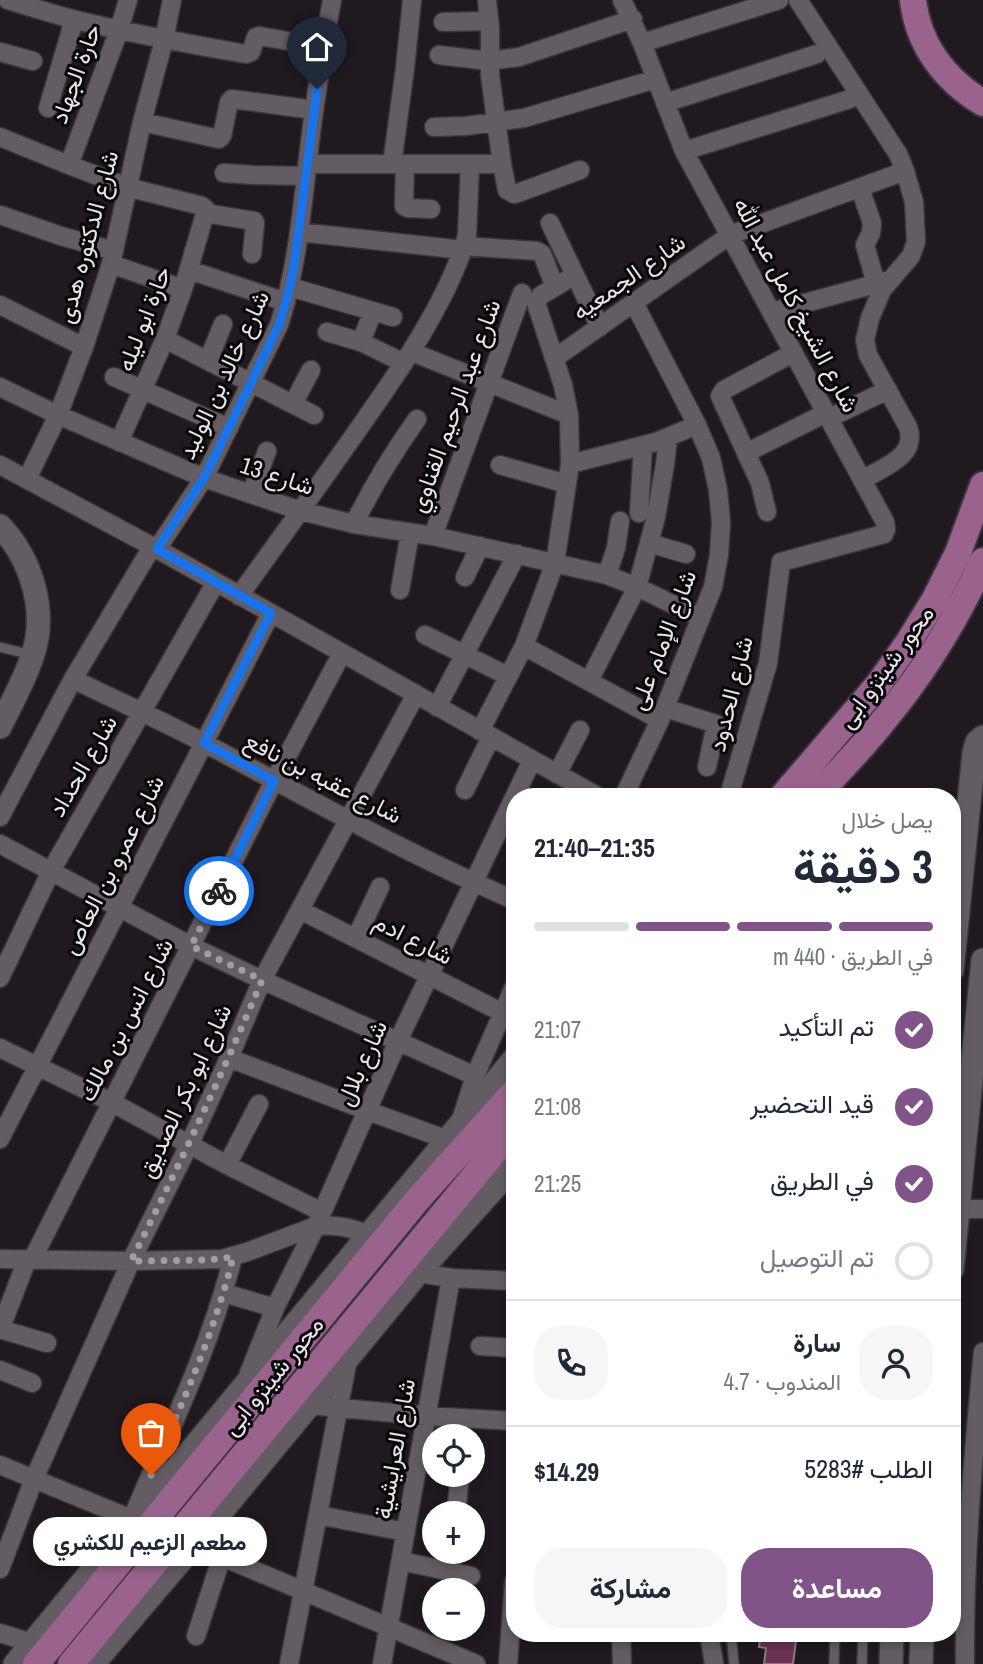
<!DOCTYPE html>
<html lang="ar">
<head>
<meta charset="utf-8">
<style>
  :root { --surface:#fff; --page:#f6f6f7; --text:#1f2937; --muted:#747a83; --line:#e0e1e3; --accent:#805488 }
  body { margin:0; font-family:"Archivo Narrow",Vazirmatn,sans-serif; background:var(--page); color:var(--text); direction:rtl; height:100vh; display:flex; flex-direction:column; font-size:26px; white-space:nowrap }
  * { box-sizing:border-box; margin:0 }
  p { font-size:23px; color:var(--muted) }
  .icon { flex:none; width:38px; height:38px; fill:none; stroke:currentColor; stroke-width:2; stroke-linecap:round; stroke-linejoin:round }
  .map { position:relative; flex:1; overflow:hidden; direction:ltr }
  .side { position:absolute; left:506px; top:788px; width:455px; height:854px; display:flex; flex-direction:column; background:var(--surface); border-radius:28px; box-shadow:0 4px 10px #0003; direction:rtl }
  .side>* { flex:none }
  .controls { position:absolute; left:422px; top:1424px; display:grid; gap:14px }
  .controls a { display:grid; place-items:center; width:63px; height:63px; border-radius:50%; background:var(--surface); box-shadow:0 4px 10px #0003; font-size:35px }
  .pin { position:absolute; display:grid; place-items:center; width:60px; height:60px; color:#fff; margin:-72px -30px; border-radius:50% 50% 50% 0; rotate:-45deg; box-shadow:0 0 7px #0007 }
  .pin .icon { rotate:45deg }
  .courier { position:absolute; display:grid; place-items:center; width:70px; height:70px; margin:-35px; border:5px solid #1a73e8; border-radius:50%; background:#fff; color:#222; box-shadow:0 2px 9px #0007 }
  .bubble { position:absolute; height:49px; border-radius:24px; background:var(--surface); box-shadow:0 4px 10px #0003; font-size:23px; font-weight:700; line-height:49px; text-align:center; direction:rtl }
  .overview em { font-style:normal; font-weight:700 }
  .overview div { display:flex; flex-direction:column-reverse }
  .overview { display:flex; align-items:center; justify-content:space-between; height:119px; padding:0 28px }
  h1 { font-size:46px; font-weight:700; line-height:52px }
  .bar { display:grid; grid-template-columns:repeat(4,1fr); gap:10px 7px; align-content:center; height:84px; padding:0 28px }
  .bar i { height:9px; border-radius:5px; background:var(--line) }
  .bar .on { background:var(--accent) }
  .bar p { grid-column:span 4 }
  .line { display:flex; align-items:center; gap:18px; padding:0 28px; border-top:2px solid var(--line) }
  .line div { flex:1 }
  .round { display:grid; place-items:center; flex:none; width:74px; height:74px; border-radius:28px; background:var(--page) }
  ol { padding:0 28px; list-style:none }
  li { display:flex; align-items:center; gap:21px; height:77px }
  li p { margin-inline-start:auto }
  li .icon { padding:7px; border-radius:50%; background:var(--accent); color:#fff; stroke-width:4 }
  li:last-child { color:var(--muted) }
  li i { width:38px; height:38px; border:4px solid var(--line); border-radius:50% }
  .action { display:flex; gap:14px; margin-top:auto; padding:14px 28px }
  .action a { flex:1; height:80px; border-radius:28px; background:var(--accent); color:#fff; font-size:28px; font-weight:700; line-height:80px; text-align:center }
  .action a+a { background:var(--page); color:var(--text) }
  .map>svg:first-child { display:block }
  .building { fill:#6b3254; stroke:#867c81; stroke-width:2 }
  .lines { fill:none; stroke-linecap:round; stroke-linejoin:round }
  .lane-casing { stroke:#3a363b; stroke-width:12 }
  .street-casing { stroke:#3a363b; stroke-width:21 }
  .secondary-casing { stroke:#3a363b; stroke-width:26 }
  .primary-casing { stroke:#3a363b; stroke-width:30 }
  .lane { stroke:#635c63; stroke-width:9 }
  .street { stroke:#635c63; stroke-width:18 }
  .secondary { stroke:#635c63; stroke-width:23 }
  .primary { stroke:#9a638e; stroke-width:26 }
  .done { stroke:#a19da2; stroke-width:7; stroke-dasharray:0 12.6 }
  .route { stroke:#1a73e8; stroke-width:9 }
  .labels { text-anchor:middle; stroke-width:6; stroke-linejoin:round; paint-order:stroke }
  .street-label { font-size:24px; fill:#e7e3e8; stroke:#080608 }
</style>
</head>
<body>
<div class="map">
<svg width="983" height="1664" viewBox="0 0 983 1664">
  <rect width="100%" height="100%" fill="#201a20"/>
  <path class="building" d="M 761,1633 L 797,1633 L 793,1664 L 764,1664 L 766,1648 L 759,1647 Z"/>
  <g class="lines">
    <defs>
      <path id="lane" d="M 0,647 L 32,655
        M 731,1633 L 734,1664
        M 834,1664 L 835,1633
        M 862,1664 L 863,1633"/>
      <path id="street" d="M 8,0 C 30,7 53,14 76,20 C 132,34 189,44 246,54 L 251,52 L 256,37 L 259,36 L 323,47
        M 487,0 L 490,28 L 490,75 L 502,164 L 507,190 L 514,194 L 518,193 L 580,170
        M 622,0 L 642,43 L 684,151 L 885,522 L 886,529 L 884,534 L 781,562 L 768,663 L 729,796
        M 798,0 L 898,154 L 905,171 L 914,202 L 916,242 L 911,256 L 882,290 L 870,318 L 865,340 L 868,355 L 908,427 C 918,457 883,467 862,480
        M 443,22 L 489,21
        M 642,43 L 779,0
        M 0,52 L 33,61
        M 439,55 L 489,61 L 519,57 L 633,19
        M 665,103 L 817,54
        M 48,108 L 74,20
        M 142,122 L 219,139 L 222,136 L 229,102 L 232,99 L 314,110
        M 434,127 L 466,126 L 524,118 L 656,79
        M 0,137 L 69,165 L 127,187 L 202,206 L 211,214 L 254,221 L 255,223 L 252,254
        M 684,151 L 850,99
        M 307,164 L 502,164
        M 392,164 L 405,68 L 412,0
        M 405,164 L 404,206 L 408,208 L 431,209
        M 69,165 L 119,30 L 128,0
        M 224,173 L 254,175 L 306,176
        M 860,188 L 872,223 L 871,233 L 865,245 L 876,284
        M 0,215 L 61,236 L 114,251
        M 550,223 L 600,327
        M 299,232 L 463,250
        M 464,246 L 537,251 L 542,254 L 555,287
        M 111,264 L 183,289
        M 189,270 L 286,302
        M 290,287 L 393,317
        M 0,305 L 84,347
        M 772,312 L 890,280
        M 327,332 L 361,342 L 404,363
        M 165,339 L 314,415
        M 361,342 L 373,311
        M 412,352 L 569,415
        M 555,358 L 730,235 L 905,171
        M 208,361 L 223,324
        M 114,377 L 229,428
        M 0,387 L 58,415 L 204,478 L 301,511 L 354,524 L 433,536 L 607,575 L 637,587 L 701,618
        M 293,404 L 311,370
        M 829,418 L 888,390
        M 119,442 L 165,339 L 183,289 L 206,210
        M 746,453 L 826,413
        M 570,464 L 656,442 L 697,425
        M 0,465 L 157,549 L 597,796
        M 500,465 L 567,484
        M 27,479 L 58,415 L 84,347 L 111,264 L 142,122 L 164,40 L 172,0
        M 251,494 L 267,451
        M 767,512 L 760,483 L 720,396 L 724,390 L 793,353
        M 639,513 L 643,446
        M 354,524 C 372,487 393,453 417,419
        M 433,536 L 522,293
        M 649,543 L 686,554
        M 157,549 L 204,478 L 279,325 C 297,269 302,209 309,150 C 315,99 323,50 332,0
        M 607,575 L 616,548 L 620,521
        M 465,577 L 480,546
        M 400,590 L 410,533
        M 239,596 C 284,533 329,472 373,408 C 401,368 427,329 448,285 C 455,269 463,253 467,235 L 470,164
        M 425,635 L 508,676
        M 524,646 L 660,720
        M 73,679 C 117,701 163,721 206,744 C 308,798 409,855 514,900
        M 589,681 L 637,587 L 656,517 L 665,464 L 668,438
        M 437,707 L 517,554
        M 665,708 L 716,724 L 707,767
        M 480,731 L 524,646 L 555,563 L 570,464 L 569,415 L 563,385 L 536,303 L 540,296 L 575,275
        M 557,774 L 580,730
        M 465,790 L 491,737
        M 624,796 L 660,720 L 713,587 L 719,555 L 721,522 L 718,490 L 711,458 L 697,425 L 634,303
        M 0,817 L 73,679 L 152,547
        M 0,844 L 191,946 L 262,980 L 475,1076
        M 300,910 L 503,1013
        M 356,938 L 380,887
        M 0,978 L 51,871 L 216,582
        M 0,1048 L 111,1102 L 227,1165 L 322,1212
        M 229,1058 L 368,1111 L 448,1140
        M 462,1117 L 475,1076 L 514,987
        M 0,1139 L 271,613
        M 227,1165 L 259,1104
        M 958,1209 L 983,1209
        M 0,1259 L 131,1261 L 222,1259 L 247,1252 L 316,1226 C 335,1224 351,1227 369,1235
        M 32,1260 L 274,781 L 342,653
        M 418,1273 L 451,1278 L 514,1281
        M 224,1293 L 275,1308
        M 0,1329 L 47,1343
        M 0,1330 L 27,1260
        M 480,1346 L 514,1348
        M 0,1370 L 32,1383
        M 249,1373 L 275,1308 L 316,1226 L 398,1041 L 532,760
        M 309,1405 L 426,1416 L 514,1421
        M 0,1465 L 134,1520
        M 135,1511 C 171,1428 211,1345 233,1257
        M 456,1514 L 460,1475
        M 318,1515 L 406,1532
        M 194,1545 L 476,1664
        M 401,1561 L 471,1576
        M 0,1569 L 34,1479 L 131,1261 L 189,1145 L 229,1058 L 262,980 L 416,694
        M 0,1633 L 32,1643
        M 621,1633 L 622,1664
        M 709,1633 L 714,1664
        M 196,1636 L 222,1556
        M 289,1664 L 348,1359
        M 382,1664 L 451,1278
        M 508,1664 L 514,1582
        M 965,1664 C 964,1560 973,1456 983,1352"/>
      <path id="secondary" d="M 0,526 C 32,559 48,613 32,657 C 24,681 11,704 0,727
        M 952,970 L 974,753 L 977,742 L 983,737
        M 952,1269 L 983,960
        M 15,1664 L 514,1059
        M 93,1664 L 194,1545 L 418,1273 L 514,1166
        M 891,1664 L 892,1633
        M 921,1664 L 922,1633"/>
      <path id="primary" d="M 913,0 C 918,45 945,80 983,103
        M 783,796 L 878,685 L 908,643 L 935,599 L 958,553 L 983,485
        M 816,796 C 839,771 863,747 884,720 C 924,672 957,618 983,561
        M 36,1664 L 418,1199 L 514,1092
        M 71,1664 L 514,1128"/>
    </defs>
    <use href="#lane" class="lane-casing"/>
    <use href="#street" class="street-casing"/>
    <use href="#secondary" class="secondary-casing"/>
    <use href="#primary" class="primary-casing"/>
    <use href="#lane" class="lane"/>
    <use href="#street" class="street"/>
    <use href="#secondary" class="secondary"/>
    <use href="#primary" class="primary"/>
  </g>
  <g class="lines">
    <path class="done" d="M 151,1475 C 182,1403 215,1332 233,1257 L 209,1260 L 131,1261 C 178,1168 222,1075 262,980 L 191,946 L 219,891"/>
    <path class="route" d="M 219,891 L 274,781 L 204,743 L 271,613 L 157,549 L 204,478 L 251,383 L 279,325 L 290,287 L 295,259 L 317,89"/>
  </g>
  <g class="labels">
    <g class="street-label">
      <text transform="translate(76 74) rotate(-70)" y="8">حارة الجهاد</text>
      <text transform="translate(88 237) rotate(-75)" y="8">شارع الدكتوره هدى</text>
      <text transform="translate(629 277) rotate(-35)" y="8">شارع الجمعيه</text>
      <text transform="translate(796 305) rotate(62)" y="8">شارع الشيخ كامل عبد الله</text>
      <text transform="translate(144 319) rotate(-69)" y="8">حارة ابو ليله</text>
      <text transform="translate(224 375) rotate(-65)" y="8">شارع خالد بن الوليد</text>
      <text transform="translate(455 406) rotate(-70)" y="8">شارع عبد الرحيم القناوي</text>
      <text transform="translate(277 476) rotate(18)" y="8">شارع 13</text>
      <text transform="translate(663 640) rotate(-69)" y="8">شارع الإمام على</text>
      <text transform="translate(886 667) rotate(-54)" y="8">محور شينزو ابى</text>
      <text transform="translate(731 694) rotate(-76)" y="8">شارع الحدود</text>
      <text transform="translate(83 766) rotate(-60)" y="8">شارع الحداد</text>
      <text transform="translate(323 778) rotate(27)" y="8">شارع عقبه بن نافع</text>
      <text transform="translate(113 865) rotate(-63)" y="8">شارع عمرو بن العاص</text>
      <text transform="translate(413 939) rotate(27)" y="8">شارع ادم</text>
      <text transform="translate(126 1020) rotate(-63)" y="8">شارع انس بن مالك</text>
      <text transform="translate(362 1063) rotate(-66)" y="8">شارع بلال</text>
      <text transform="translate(185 1091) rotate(-65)" y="8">شارع ابو بكر الصديق</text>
      <text transform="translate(273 1376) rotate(-51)" y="8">محور شينزو ابى</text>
      <text transform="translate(395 1449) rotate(-80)" y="8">شارع العرايشية</text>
    </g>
  </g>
</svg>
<div class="controls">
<a><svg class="icon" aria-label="locate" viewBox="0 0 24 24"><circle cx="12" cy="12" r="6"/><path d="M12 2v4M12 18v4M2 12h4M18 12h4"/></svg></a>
<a>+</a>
<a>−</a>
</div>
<div class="pin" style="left:151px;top:1475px;background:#ea580c"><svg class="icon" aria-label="bag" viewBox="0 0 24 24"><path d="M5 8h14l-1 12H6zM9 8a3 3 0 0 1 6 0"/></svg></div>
<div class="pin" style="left:317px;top:89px;background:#1f2937"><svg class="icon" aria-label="home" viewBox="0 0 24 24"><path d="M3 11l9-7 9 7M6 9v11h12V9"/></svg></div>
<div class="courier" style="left:219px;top:891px"><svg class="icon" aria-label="bike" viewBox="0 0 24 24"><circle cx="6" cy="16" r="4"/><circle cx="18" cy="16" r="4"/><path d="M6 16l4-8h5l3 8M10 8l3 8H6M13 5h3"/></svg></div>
<div class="bubble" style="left:33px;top:1517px;width:234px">مطعم الزعيم للكشري</div>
<section class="side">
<div class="overview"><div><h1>3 دقيقة</h1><p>يصل خلال</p></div><em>21:35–21:40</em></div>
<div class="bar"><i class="on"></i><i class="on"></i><i class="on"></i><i></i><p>في الطريق · 440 m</p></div>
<ol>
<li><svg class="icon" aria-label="check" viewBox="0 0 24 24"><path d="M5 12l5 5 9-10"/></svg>تم التأكيد<p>21:07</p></li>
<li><svg class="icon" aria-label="check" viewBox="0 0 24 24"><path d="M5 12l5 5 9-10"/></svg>قيد التحضير<p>21:08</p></li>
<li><svg class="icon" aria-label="check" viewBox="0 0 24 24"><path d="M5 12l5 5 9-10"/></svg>في الطريق<p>21:25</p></li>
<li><i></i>تم التوصيل</li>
</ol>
<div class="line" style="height:126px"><a class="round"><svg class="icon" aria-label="person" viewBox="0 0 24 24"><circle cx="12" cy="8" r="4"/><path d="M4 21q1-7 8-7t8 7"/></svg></a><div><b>سارة</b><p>المندوب · 4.7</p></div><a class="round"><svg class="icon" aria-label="phone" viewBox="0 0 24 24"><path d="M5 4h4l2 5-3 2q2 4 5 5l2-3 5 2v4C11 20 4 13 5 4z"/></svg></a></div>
<div class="line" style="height:91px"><div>الطلب #5283</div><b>$14.29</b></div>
<div class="action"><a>مساعدة</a><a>مشاركة</a></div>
</section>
</div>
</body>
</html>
